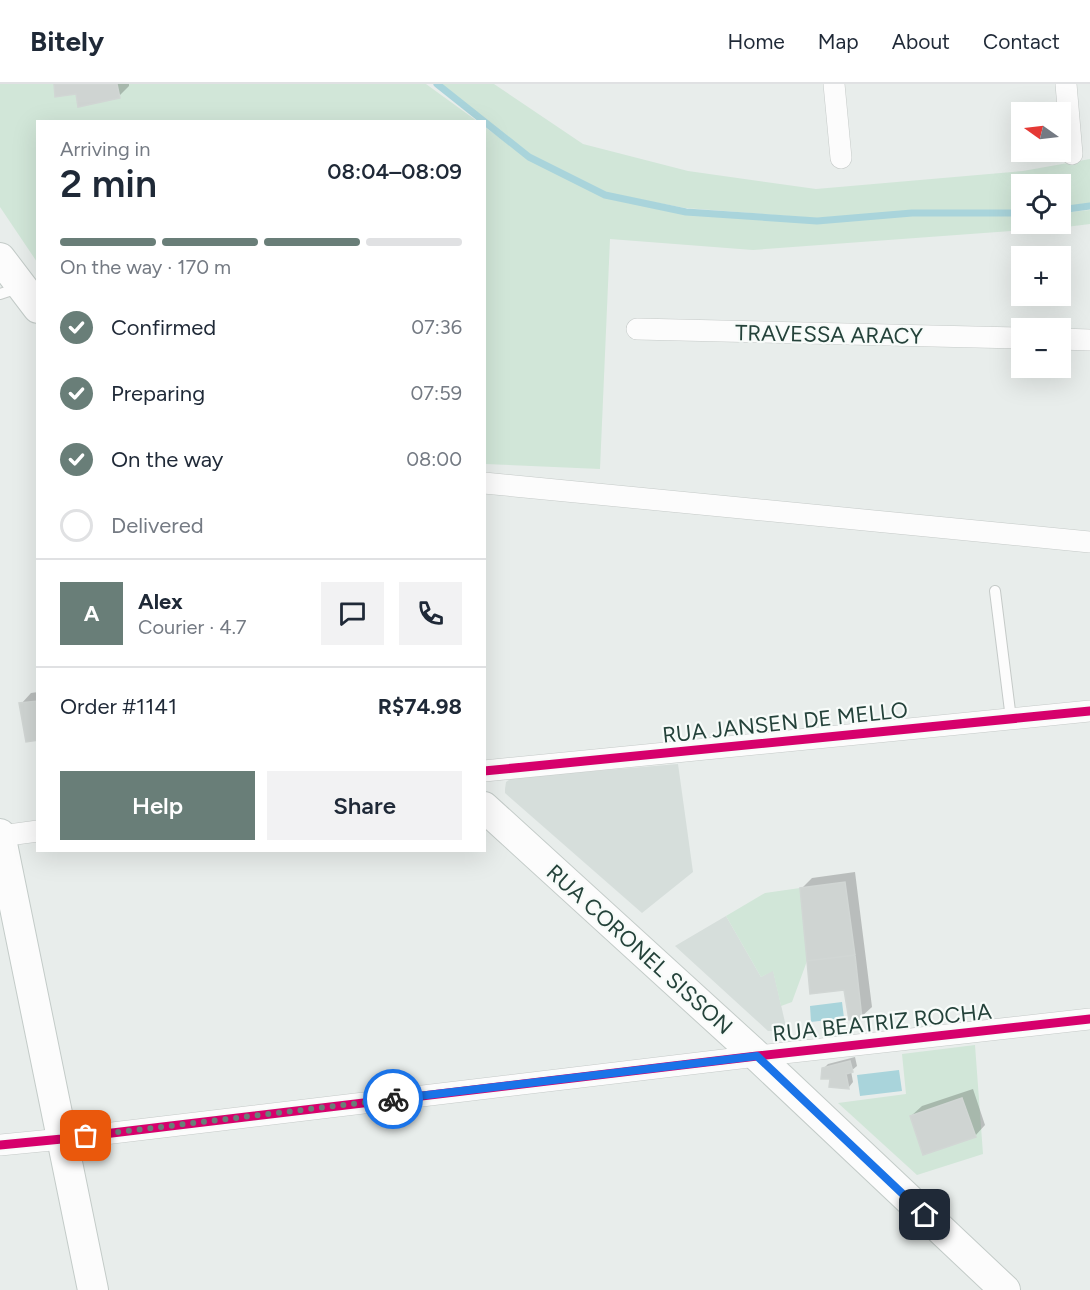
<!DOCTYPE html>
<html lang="en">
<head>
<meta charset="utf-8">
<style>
  :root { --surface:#fff; --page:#f2f2f3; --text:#1f2937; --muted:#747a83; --line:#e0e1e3; --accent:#697e78 }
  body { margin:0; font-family:Figtree,sans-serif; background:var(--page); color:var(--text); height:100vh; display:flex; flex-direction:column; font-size:22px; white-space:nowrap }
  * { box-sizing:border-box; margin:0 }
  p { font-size:20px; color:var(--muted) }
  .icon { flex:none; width:33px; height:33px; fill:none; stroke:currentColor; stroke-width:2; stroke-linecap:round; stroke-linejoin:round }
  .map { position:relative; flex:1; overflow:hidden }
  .panel { position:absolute; left:36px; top:36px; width:450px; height:732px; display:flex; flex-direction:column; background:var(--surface); border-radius:0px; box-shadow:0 6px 24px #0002 }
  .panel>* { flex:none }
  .needle { width:39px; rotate:284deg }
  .tools { position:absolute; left:1011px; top:18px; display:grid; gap:12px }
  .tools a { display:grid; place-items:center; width:60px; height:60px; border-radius:0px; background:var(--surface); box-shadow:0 6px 24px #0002; font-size:30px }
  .pin { position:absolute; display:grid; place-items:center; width:51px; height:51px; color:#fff; margin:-26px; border-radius:12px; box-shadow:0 3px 9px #0006 }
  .courier { position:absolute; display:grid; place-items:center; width:60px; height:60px; margin:-30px; border:4px solid #1a73e8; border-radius:50%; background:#fff; color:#222; box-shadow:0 2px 8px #0007 }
  .headline em { font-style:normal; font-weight:600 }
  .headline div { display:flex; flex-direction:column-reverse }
  .headline { display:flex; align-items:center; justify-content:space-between; height:102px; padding:0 24px }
  h1 { font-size:39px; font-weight:600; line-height:45px }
  .bar { display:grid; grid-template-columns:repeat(4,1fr); gap:9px 6px; align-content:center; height:72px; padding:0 24px }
  .bar i { height:8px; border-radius:4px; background:var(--line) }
  .bar .selected { background:var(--accent) }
  .bar p { grid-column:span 4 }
  .line { display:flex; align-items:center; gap:15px; padding:0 24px; border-top:2px solid var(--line) }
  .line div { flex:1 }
  .round { display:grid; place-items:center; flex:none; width:63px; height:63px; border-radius:0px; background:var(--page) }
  ol { padding:0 24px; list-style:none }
  li { display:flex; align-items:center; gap:18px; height:66px }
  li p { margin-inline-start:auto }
  li .icon { padding:6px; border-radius:50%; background:var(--accent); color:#fff; stroke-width:4 }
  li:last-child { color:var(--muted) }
  li i { width:33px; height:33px; border:3px solid var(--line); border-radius:50% }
  .action { display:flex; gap:12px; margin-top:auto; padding:12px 24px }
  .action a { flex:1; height:69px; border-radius:0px; background:var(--accent); color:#fff; font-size:24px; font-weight:600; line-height:69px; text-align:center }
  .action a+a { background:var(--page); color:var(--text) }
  header { display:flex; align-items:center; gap:36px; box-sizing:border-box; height:84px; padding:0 30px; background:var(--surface); border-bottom:2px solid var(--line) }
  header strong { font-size:28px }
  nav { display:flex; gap:33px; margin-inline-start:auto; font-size:21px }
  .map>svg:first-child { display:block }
  .built { fill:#d6dedb }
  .green { fill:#d1e6d8 }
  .water { fill:#a9d4db }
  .shadow { fill:#0003 }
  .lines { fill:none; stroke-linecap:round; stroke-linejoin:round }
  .stream { stroke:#a9d4db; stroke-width:7 }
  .building { fill:#cfd4d2; stroke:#d1d6d4; stroke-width:1.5 }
  .lane-casing { stroke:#c5cac8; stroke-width:12 }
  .street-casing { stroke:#c5cac8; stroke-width:22 }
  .secondary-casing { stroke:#c3cbc8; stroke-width:32 }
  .lane { stroke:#fcfcfc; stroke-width:10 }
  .street { stroke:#fcfcfc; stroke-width:21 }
  .secondary { stroke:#fcfcfc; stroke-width:30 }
  .cycleway-casing { stroke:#f7fbf9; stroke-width:13 }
  .cycleway { stroke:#d6006c; stroke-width:9 }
  .done { stroke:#697e78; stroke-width:6; stroke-dasharray:0 10.8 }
  .route { stroke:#1a73e8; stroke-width:8 }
  .labels { text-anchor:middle; stroke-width:4.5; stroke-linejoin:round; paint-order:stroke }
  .street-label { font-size:22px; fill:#24423a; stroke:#f7fbf9 }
</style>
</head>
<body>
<header>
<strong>Bitely</strong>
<nav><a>Home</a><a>Map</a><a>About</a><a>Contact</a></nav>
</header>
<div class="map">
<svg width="1090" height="1206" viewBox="0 0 1090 1206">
  <rect width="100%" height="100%" fill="#e8edeb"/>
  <path class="built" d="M 678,680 L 693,788 L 642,829 L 505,709 L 505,705 L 506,698 L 512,694 Z
    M 726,832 L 761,893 L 773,886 L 787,947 L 768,947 L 675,862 Z"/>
  <path class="green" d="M 0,0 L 426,0 L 477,37 L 38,38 L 37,178 L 0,123 Z
    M 441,0 L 494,0 L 583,60 L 688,87 L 816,105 L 1023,87 L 1090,75 L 1090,120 L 1061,124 L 1060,100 L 1022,100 L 1021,127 L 911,127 L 816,134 L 685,124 L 606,109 L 530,70 Z
    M 485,43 L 527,74 L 605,111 L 685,130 L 816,139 L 913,131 L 1021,131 L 1022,140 L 1060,140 L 1061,129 L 1090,126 L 1090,140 L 1066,143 L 753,166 L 610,155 L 600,385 L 485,380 Z
    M 800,804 L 807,877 L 792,918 L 781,922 L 773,887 L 761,893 L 726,832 L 765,809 Z
    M 975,961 L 983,1070 L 917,1091 L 838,1019 L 906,1010 L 902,970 Z"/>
  <path class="water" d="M 842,918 L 844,934 L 811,938 L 810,922 Z
    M 899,986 L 902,1007 L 860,1012 L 857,991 Z"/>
  <path class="shadow" d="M 55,0 L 129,0 L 129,2 L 119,12 L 78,8 Z
    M 38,608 L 38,655 L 21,620 L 31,609 Z
    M 855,788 L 872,923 L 861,933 L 846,904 L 801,805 L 812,794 Z
    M 855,973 L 857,982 L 851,987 L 853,998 L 849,1003 L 831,1002 L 831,994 L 823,985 L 828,980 Z
    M 973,1005 L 985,1041 L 975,1052 L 911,1032 L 922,1022 Z"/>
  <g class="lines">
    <path class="stream" d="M 437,0 L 529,73 L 605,111 L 686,128 L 817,137 L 912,129 L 1022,129
      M 1060,126 L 1090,122"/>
  </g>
  <path class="building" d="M 54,0 L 117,0 L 120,14 L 78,23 L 76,10 L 55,13 Z
    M 38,617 L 38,656 L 26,658 L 19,619 Z
    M 845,798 L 855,871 L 807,877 L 800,804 Z
    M 855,871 L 862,935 L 849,936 L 844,906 L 810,910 L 807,877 Z
    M 850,977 L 853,988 L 846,990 L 849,1005 L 829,1003 L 830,995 L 821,995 L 822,984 Z
    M 962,1014 L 976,1053 L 923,1071 L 910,1032 Z"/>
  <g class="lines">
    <defs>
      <path id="lane" d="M 0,210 L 18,204
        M 995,507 L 1011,635"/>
      <path id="street" d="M 834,0 L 841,74
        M 1066,0 L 1072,70
        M 637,245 L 1022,254
        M 1060,255 L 1090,256
        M 484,399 L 1090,458
        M 484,687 L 1090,627
        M 0,752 L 38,747
        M 0,1061 L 62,1055 L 757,972 L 1090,935"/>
      <path id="secondary" d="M 0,174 L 38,224
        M 484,723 L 757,972 L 1005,1206
        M 0,750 L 93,1206"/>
    </defs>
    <use href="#lane" class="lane-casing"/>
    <use href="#street" class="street-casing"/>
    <use href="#secondary" class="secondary-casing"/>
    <use href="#lane" class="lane"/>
    <use href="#street" class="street"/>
    <use href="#secondary" class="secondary"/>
    <defs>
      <path id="cycleway" d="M 484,687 L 1090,627
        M 0,1061 L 62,1055 L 757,972 L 1090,935"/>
    </defs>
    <use href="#cycleway" class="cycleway-casing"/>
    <use href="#cycleway" class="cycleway"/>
  </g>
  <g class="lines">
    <path class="done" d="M 86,1052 L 393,1015"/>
    <path class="route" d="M 393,1015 L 757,972 L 925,1131"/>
  </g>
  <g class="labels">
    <g class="street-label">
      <text transform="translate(829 250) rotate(1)" y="8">TRAVESSA ARACY</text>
      <text transform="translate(785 638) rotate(-6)" y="8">RUA JANSEN DE MELLO</text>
      <text transform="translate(640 865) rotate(42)" y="8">RUA CORONEL SISSON</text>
      <text transform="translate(882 938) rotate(-6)" y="8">RUA BEATRIZ ROCHA</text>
    </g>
  </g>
</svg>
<div class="tools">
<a><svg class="needle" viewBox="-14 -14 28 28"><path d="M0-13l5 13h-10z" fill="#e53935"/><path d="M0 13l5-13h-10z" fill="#747a83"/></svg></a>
<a><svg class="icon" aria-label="locate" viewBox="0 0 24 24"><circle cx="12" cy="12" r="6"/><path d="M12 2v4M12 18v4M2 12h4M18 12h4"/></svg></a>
<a>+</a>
<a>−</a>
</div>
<div class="pin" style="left:86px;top:1052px;background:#ea580c"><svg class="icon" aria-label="bag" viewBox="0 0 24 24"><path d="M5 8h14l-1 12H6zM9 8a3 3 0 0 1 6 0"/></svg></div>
<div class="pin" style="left:925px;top:1131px;background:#1f2937"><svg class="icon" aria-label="home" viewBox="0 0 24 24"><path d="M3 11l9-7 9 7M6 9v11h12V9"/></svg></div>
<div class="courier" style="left:393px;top:1015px"><svg class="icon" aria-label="bike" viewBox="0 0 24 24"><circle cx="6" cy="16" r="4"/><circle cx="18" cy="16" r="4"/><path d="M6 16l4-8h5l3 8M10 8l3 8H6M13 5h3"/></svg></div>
<section class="panel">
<div class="headline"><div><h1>2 min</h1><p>Arriving in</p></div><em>08:04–08:09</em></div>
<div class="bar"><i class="selected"></i><i class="selected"></i><i class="selected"></i><i></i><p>On the way · 170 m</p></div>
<ol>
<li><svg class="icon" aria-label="check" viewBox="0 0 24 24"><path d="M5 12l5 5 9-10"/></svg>Confirmed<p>07:36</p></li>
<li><svg class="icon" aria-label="check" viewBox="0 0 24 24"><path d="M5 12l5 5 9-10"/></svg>Preparing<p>07:59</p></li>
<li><svg class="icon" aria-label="check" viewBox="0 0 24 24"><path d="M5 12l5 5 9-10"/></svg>On the way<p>08:00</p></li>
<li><i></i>Delivered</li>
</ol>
<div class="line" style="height:108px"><b class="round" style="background:var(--accent);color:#fff">A</b><div><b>Alex</b><p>Courier · 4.7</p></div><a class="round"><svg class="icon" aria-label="chat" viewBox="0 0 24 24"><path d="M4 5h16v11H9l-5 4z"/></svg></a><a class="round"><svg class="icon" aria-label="phone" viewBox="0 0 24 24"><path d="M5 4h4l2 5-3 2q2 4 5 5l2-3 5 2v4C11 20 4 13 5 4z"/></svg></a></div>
<div class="line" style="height:78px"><div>Order #1141</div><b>R$74.98</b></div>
<div class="action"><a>Help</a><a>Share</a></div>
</section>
</div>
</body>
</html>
